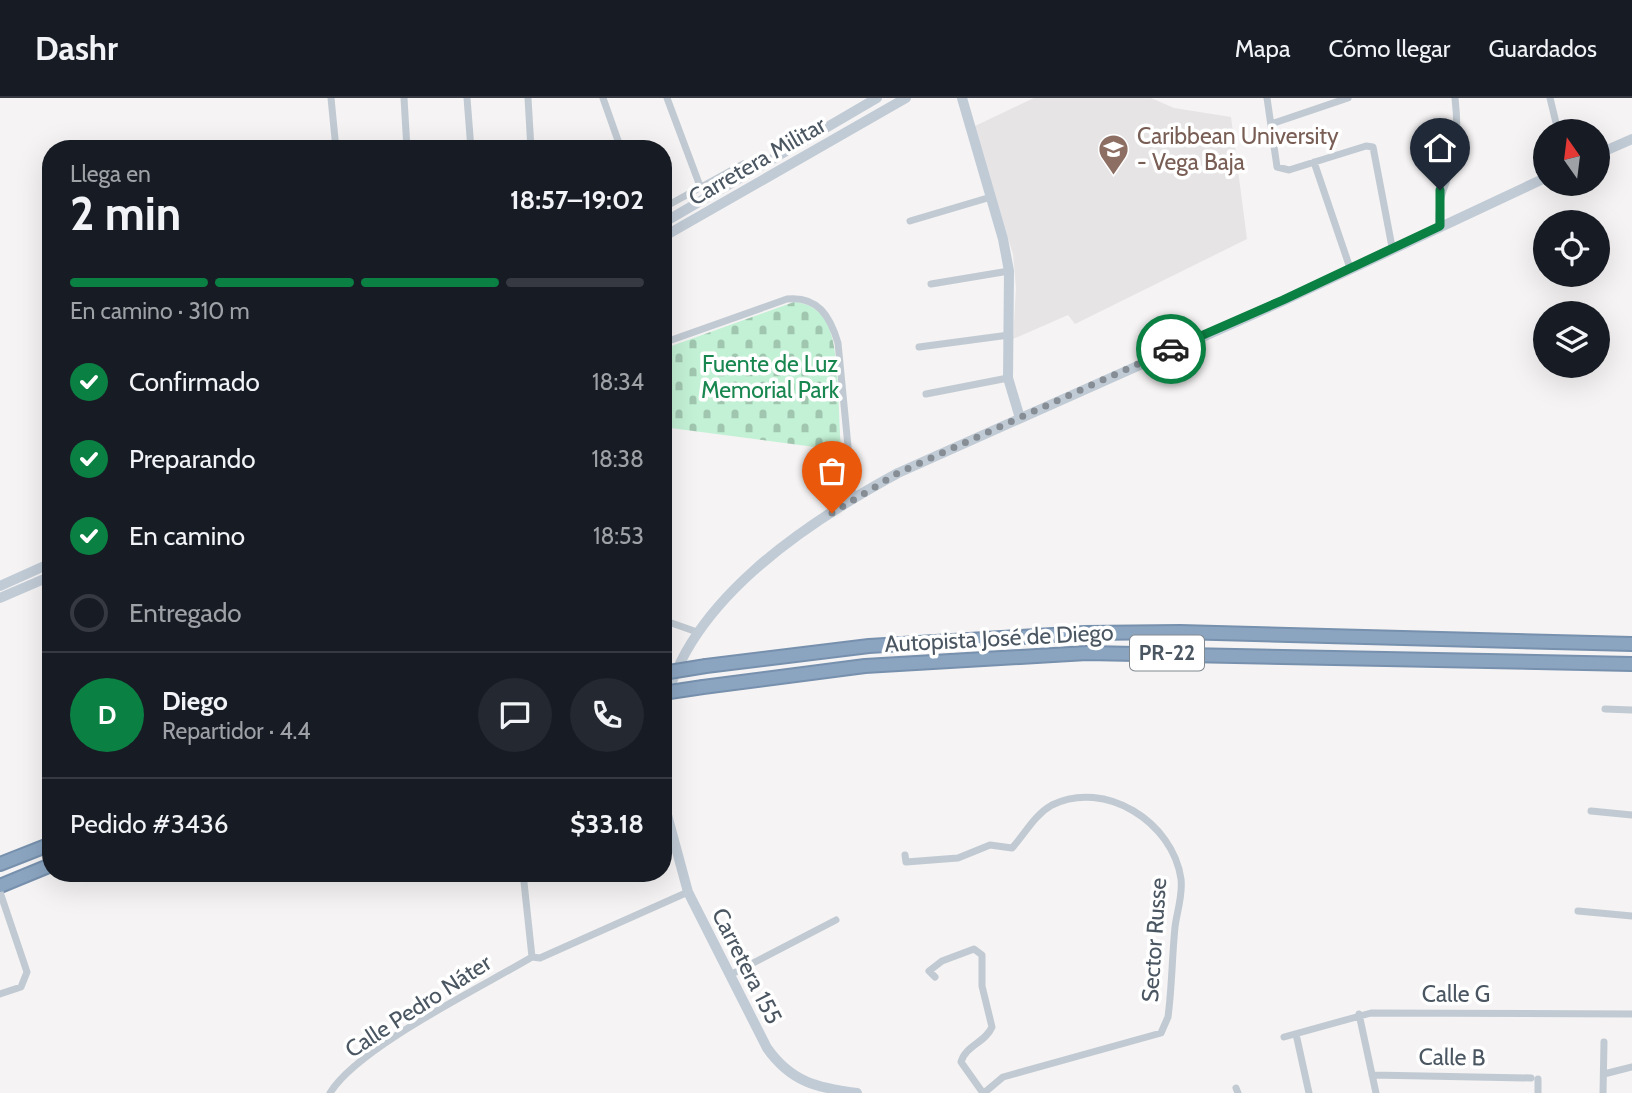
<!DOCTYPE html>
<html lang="es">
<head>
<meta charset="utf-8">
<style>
  :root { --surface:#171b24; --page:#242831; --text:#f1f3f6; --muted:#9ea1a6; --line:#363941; --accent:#0b8043 }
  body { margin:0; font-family:Cabin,sans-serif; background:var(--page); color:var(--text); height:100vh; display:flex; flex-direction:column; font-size:26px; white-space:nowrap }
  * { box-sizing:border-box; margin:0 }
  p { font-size:23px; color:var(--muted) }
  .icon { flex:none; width:38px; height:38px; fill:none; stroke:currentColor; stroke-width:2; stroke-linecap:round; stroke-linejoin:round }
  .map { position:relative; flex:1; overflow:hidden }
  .sheet { position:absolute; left:42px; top:42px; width:630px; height:742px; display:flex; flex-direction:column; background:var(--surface); border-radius:28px; box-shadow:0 7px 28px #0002 }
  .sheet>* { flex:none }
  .needle { width:46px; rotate:346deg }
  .controls { position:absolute; left:1533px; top:21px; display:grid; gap:14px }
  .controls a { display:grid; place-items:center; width:77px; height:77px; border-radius:50%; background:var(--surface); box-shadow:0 7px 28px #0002; font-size:35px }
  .pin { position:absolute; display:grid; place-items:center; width:60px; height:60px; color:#fff; margin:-72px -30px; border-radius:50% 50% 50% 0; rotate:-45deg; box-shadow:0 0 7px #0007 }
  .pin .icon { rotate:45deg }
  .courier { position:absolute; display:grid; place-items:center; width:70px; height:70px; margin:-35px; border:5px solid #0b8043; border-radius:50%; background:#fff; color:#222; box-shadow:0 2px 9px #0007 }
  .headline em { font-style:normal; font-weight:700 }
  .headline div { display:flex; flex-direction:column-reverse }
  .headline { display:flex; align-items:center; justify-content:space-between; height:119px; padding:0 28px }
  h1 { font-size:46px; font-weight:700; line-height:52px }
  .bar { display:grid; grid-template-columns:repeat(4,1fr); gap:10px 7px; align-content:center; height:84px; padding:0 28px }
  .bar i { height:9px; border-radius:5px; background:var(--line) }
  .bar .current { background:var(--accent) }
  .bar p { grid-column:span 4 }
  .line { display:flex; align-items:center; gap:18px; padding:0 28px; border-top:2px solid var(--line) }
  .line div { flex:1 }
  .round { display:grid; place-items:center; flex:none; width:74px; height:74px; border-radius:37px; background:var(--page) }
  ol { padding:0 28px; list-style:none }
  li { display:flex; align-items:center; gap:21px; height:77px }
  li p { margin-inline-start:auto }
  li .icon { padding:7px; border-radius:50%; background:var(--accent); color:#fff; stroke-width:4 }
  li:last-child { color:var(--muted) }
  li i { width:38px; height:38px; border:4px solid var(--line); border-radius:50% }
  header { display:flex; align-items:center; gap:42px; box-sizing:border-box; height:98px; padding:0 35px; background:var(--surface); border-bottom:2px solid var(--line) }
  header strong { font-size:33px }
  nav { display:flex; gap:38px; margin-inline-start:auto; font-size:24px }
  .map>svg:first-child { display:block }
  .education { fill:#e6e4e5 }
  .cemetery { fill:url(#cemetery-stones) }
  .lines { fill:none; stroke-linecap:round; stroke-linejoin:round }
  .highway-casing { stroke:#7690ad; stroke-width:16 }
  .street { stroke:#c1cad2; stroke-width:7 }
  .secondary { stroke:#c1cbd6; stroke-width:10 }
  .highway { stroke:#8ba5c1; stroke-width:12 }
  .highway-bridge-casing { stroke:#7690ad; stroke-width:16; stroke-linecap:butt }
  .highway-bridge { stroke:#8ba5c1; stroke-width:12 }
  .done { stroke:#868d94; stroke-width:7; stroke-dasharray:0 12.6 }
  .route { stroke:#0b8043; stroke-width:9 }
  .labels { text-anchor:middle; stroke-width:7; stroke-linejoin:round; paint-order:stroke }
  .shield { fill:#fff; stroke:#808990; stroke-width:2 }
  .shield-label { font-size:21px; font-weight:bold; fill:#4a5661 }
  .education-label { font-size:23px; fill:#785e54; stroke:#fff; text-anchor:start }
  .street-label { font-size:23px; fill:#4a5661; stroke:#fff }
  .park-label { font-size:23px; fill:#17864f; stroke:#fff }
</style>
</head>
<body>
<header>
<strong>Dashr</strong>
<nav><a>Mapa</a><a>Cómo llegar</a><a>Guardados</a></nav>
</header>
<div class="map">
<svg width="1632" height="995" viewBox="0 0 1632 995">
  <defs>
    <pattern id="cemetery-stones" width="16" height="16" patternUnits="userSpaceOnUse" patternTransform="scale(1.75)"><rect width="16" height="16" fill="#c3f1d5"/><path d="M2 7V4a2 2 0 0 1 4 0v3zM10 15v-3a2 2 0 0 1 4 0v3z" fill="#a0c6b0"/></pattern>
  </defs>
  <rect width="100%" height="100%" fill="#f5f3f3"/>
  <path class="education" d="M 1034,0 L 1151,0 L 1174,10 L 1231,19 L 1247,141 L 1075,226 L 1068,217 L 1013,241 L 1016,190 L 1013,156 L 973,29 Z"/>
  <path class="cemetery" d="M 794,204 C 809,205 822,213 828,227 C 840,254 838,317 841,348 L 837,352 L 663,329 L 663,251 Z"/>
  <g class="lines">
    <defs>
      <path id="highway" d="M 706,568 L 869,548 L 1085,535 L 1180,534 L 1632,546
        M 703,589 L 865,568 L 1087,555 L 1632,566
        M 0,766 L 51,746
        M 0,788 L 51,767"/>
    </defs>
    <use href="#highway" class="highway-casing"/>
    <path class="street" d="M 331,0 L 336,51
      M 404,0 L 407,51
      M 467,0 L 471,51
      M 528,0 L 531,51
      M 603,0 L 621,51
      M 667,0 L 700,88
      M 1267,0 L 1277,69 L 1289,72 L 1366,48 L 1373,49 L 1392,149
      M 1550,0 L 1558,33
      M 1271,26 L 1348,0
      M 1314,64 L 1350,170
      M 663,110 L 743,66 L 748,75
      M 910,123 L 991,99
      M 1439,128 C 1438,91 1448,87 1455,57 C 1458,38 1457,18 1455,0
      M 931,186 L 1009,173
      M 663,245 L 787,201 C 818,198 830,218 838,245 L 853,400
      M 919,249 L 1009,237
      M 926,296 L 1008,280
      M 663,522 L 697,534
      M 1605,611 L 1632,612
      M 1591,713 L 1632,717
      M 905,757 L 906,764 L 958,760 L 990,747 L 1012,750 C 1025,736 1034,717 1052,707 C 1105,681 1173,724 1181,781 C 1183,797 1177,813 1175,829 C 1172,859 1172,889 1168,919 L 1161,935 L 1003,979 L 984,995
      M 523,775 L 532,859
      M 0,794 L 27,874 L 21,889 L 0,896
      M 1578,813 L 1632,818
      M 532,859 L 540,860 L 688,794
      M 730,877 L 836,822
      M 935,879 L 929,873 L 942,863 L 974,851 L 982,857 L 982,888 L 992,929 C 985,945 966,947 961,964 L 983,995
      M 1359,916 L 1376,995
      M 1296,936 L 1309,995
      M 1284,939 L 1371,915 L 1632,916
      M 1604,976 L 1632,969
      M 1372,977 L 1531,980
      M 1236,990 L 1238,995
      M 330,995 C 358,949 482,889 532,859
      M 1538,995 L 1538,981
      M 1603,995 L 1604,944"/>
    <path class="secondary" d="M 962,0 L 1003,141 L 1009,173 L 1008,280 L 1020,320
      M 1598,56 L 1632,41
      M 663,125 L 877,0
      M 663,139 L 906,0
      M 0,488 L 51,465
      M 0,500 L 51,478
      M 663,617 C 682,506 806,425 898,375 L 1283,203 L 1545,80
      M 663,702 L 688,794 L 767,950 C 791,984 817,990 857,995"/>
    <use href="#highway" class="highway"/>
    <defs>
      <path id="highway-bridge" d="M 663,575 L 706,568
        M 663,595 L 703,589"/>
    </defs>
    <use href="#highway-bridge" class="highway-bridge-casing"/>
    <use href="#highway-bridge" class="highway-bridge"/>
  </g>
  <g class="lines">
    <path class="done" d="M 832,415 L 898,375 L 1171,251"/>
    <path class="route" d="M 1171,251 L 1283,202 L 1440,128 L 1440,92"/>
  </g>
  <defs>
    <symbol id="university-pin" viewBox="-11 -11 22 30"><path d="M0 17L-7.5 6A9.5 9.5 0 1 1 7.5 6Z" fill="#8d6e63" stroke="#fff"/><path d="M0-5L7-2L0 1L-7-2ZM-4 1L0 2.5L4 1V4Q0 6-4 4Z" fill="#fff"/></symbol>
  </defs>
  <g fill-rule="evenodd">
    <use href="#university-pin" x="1096" y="34" width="35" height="47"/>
  </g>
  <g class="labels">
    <rect class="shield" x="1130" y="537.5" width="74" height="35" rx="5"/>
    <g class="shield-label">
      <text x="1167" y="562">PR-22</text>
    </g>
    <g class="education-label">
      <text x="1137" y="46">Caribbean University<tspan x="1137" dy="26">- Vega Baja</tspan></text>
    </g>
    <g class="street-label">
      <text transform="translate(757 63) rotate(-30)" y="8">Carretera Militar</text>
      <text transform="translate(999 540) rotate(-3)" y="8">Autopista José de Diego</text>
      <text transform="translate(1154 842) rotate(-86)" y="8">Sector Russe</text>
      <text transform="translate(747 868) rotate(63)" y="8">Carretera 155</text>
      <text x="1456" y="904">Calle G</text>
      <text transform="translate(418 908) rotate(-33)" y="8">Calle Pedro Náter</text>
      <text transform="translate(1452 959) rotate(1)" y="8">Calle B</text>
    </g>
    <g class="park-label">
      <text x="770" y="274">Fuente de Luz<tspan x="770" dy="26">Memorial Park</tspan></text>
    </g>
  </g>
</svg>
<div class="controls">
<a><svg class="needle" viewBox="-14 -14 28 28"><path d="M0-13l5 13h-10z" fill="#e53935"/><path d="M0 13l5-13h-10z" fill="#9ea1a6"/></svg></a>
<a><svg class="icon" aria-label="locate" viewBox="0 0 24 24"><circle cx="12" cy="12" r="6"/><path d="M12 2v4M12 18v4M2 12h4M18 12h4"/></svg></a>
<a><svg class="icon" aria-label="layers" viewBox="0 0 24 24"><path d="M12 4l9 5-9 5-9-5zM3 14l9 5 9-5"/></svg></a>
</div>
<div class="pin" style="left:832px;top:415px;background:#ea580c"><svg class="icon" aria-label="bag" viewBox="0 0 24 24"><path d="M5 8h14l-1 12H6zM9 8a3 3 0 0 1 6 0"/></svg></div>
<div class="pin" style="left:1440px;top:92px;background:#1f2937"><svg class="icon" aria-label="home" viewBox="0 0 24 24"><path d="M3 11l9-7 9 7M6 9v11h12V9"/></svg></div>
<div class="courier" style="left:1171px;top:251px"><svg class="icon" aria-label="car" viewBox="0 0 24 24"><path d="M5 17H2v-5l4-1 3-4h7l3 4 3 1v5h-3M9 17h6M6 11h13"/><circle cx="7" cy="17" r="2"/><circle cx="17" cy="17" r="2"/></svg></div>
<section class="sheet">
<div class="headline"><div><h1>2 min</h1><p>Llega en</p></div><em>18:57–19:02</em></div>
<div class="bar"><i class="current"></i><i class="current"></i><i class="current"></i><i></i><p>En camino · 310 m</p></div>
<ol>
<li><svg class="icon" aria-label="check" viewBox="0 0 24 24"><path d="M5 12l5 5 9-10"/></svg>Confirmado<p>18:34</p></li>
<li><svg class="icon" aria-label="check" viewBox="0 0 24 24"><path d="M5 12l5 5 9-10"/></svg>Preparando<p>18:38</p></li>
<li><svg class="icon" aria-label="check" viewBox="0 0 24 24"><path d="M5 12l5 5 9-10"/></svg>En camino<p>18:53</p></li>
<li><i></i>Entregado</li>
</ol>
<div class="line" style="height:126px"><b class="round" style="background:var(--accent);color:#fff">D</b><div><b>Diego</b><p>Repartidor · 4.4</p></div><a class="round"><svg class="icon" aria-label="chat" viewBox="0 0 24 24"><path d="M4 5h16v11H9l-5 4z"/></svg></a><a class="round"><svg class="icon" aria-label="phone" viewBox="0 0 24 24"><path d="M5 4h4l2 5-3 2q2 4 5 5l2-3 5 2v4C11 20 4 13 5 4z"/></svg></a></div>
<div class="line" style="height:91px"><div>Pedido #3436</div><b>$33.18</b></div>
</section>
</div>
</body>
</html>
